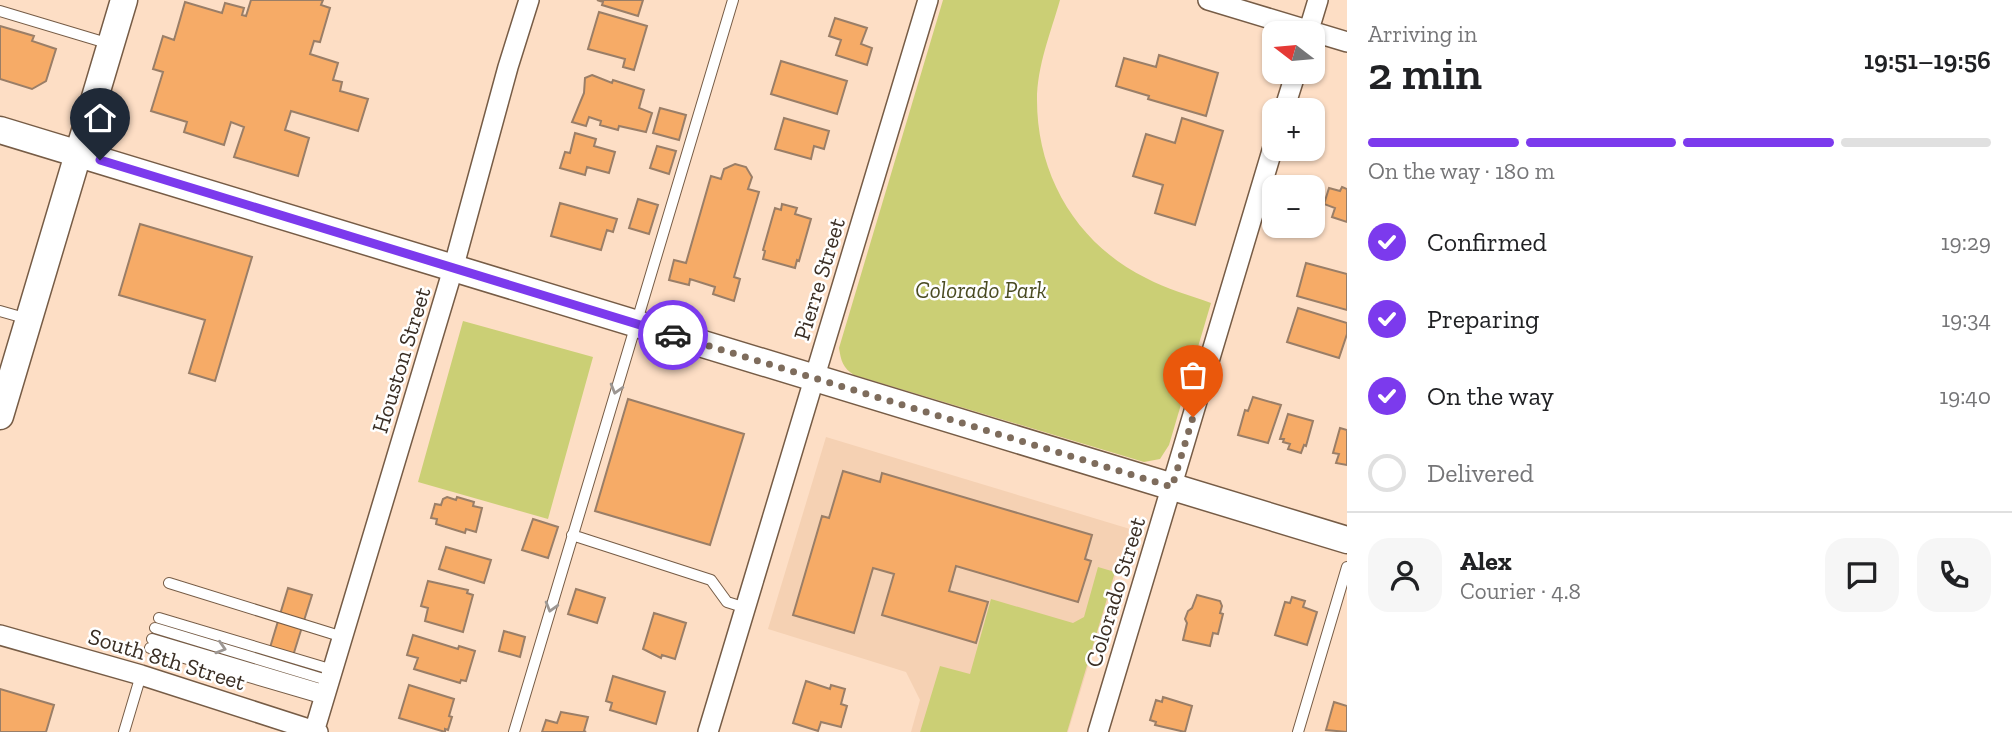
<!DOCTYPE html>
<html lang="en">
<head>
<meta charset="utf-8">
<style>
  :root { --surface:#fff; --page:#f6f6f6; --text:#202124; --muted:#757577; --line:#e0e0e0; --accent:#7c3aed }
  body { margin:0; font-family:"Zilla Slab",serif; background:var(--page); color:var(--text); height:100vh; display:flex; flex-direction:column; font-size:26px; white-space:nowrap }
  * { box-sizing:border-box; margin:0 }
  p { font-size:23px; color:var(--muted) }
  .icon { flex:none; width:38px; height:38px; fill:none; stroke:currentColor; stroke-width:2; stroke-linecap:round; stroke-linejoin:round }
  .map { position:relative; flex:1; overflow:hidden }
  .drawer { display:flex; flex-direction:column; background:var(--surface); width:665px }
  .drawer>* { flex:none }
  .needle { width:46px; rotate:286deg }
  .tools { position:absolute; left:1262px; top:21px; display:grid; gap:14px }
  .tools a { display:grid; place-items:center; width:63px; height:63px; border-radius:14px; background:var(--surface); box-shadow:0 2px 5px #0004; font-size:35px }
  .pin { position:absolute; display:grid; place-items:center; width:60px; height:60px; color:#fff; margin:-72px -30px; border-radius:50% 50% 50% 0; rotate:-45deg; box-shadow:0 0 7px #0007 }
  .pin .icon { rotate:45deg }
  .courier { position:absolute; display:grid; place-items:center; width:70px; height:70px; margin:-35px; border:5px solid #7c3aed; border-radius:50%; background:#fff; color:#222; box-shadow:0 2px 9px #0007 }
  .summary em { font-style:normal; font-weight:600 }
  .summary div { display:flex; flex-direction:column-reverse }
  .summary { display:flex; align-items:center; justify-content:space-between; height:119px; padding:0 21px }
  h1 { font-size:46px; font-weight:600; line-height:52px }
  .bar { display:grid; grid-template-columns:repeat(4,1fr); gap:10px 7px; align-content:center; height:84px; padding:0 21px }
  .bar i { height:9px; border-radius:5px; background:var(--line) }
  .bar .active { background:var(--accent) }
  .bar p { grid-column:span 4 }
  .line { display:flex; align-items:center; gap:18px; padding:0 21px; border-top:2px solid var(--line) }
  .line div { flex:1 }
  .round { display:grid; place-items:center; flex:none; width:74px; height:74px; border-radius:21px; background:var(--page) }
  ol { padding:0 21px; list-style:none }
  li { display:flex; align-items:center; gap:21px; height:77px }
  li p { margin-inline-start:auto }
  li .icon { padding:7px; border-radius:50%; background:var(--accent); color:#fff; stroke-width:4 }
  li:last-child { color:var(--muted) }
  li i { width:38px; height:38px; border:4px solid var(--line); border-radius:50% }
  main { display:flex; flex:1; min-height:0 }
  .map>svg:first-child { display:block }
  .built { fill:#f5d1b3 }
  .green { fill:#cbcf75 }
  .building { fill:#f6ab67; stroke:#9a7e67; stroke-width:2 }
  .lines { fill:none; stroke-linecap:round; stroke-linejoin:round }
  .lane-casing { stroke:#765c46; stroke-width:12 }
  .street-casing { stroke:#765c46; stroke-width:22 }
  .secondary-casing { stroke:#765c46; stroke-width:29 }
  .lane { stroke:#fff; stroke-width:10 }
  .street { stroke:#fff; stroke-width:19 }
  .secondary { stroke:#fff; stroke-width:26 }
  .oneway { stroke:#9c9692 }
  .done { stroke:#7e6c5c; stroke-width:7; stroke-dasharray:0 12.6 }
  .route { stroke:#7c3aed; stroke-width:9 }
  .labels { text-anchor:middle; stroke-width:5; stroke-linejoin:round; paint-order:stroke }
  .street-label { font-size:23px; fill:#3a2e24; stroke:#fff }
  .park-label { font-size:23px; font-style:italic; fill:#4b4c23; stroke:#fff }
</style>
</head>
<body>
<main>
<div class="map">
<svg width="1347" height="732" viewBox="0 0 1347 732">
  <rect width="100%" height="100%" fill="#fddec5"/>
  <path class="built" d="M 826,437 L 1130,529 L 1068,732 L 911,732 L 920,700 L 906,672 L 768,629 Z"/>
  <path class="green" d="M 943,0 L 1060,0 C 1051,32 1037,66 1037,100 C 1037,176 1077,244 1146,278 C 1167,289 1189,295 1211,303 L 1169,445 L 1160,459 L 1144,462 L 854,375 C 843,368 841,361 839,348 Z
    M 463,321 L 593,357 L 548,519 L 418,482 Z
    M 1098,567 L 1115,572 L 1067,732 L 920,732 L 940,666 L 970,674 L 991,599 L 1073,623 L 1084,617 Z"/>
  <path class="building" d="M 251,0 L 323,0 L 321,5 L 330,8 L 320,42 L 314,41 L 310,54 L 338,63 L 333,80 L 342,82 L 340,91 L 368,99 L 358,131 L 291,111 L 285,130 L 309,138 L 298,176 L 234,157 L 244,127 L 231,122 L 224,145 L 184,132 L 187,122 L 151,111 L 163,72 L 153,69 L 163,36 L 174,40 L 185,2 L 222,13 L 225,3 L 244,8 L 242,15 L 246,16 Z
    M 597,0 L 643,0 L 638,16 L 602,5 L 603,2 Z
    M 599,12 L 647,26 L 634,70 L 623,67 L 625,59 L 588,49 Z
    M 835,18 L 867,28 L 861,44 L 872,48 L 867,65 L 836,55 L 841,40 L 829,36 Z
    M 0,26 L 34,36 L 32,41 L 56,49 L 46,81 L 32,89 L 0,79 Z
    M 1159,55 L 1218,73 L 1206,116 L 1148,99 L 1149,96 L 1116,86 L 1124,58 L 1156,67 Z
    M 781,61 L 847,81 L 837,114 L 771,94 Z
    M 592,75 L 612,83 L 613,80 L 644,90 L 639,108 L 652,113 L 646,132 L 619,126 L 618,130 L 600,125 L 601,121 L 589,117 L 586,126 L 572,122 L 584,93 L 585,78 Z
    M 660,108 L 686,115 L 679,140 L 653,133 Z
    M 784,118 L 829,131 L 824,149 L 814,146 L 811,159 L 775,149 Z
    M 1182,118 L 1223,131 L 1195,225 L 1155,213 L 1163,185 L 1133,176 L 1146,134 L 1175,143 Z
    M 575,133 L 596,139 L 594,146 L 615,152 L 609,173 L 587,167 L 585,175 L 560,168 L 565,152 L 570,153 Z
    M 657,146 L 676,151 L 669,174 L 650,168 Z
    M 735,164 L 746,167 L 752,177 L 748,189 L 759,192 L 734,277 L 740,279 L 734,301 L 713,294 L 715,287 L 690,279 L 689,285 L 669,280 L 674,260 L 686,263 L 711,176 L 721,179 L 724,169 Z
    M 1342,187 L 1347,189 L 1347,222 L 1332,217 L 1335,208 L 1324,204 L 1329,188 L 1340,191 Z
    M 638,199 L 658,205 L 649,234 L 629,228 Z
    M 560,203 L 617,219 L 613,232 L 607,230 L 601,250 L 551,236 Z
    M 782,204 L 797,208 L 795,214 L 811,219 L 799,261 L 797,260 L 795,268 L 763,259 L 765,251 L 763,250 L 775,208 L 781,210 Z
    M 140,224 L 252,257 L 215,381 L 189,373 L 205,320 L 119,295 Z
    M 1306,263 L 1347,274 L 1347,310 L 1297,296 Z
    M 1298,308 L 1347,323 L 1347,334 L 1339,358 L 1287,342 Z
    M 1253,397 L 1281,405 L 1268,443 L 1238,435 L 1245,410 L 1248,411 Z
    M 628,399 L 744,434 L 710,545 L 595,511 Z
    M 1288,414 L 1313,421 L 1306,446 L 1304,445 L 1301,453 L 1288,449 L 1290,444 L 1283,442 L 1284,439 L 1280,439 Z
    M 1340,428 L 1347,430 L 1347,465 L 1336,463 L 1339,454 L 1333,453 Z
    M 843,471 L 880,482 L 882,473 L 1092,535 L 1085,559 L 1091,561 L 1078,602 L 956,566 L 949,591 L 988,602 L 976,643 L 882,615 L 894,574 L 873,568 L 854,633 L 793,615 L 822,516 L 829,518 Z
    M 447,497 L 456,500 L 457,497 L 474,502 L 473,506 L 482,508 L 476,532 L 466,529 L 465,533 L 436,524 L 437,519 L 431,518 L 435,504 L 441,505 L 443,499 Z
    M 533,519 L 558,527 L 548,558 L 522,550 Z
    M 446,547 L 491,560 L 484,583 L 439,569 Z
    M 428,581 L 468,590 L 467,593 L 473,595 L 463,632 L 425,621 L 428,608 L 421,606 Z
    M 288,588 L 312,595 L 282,691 L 259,684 Z
    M 576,589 L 605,598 L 597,623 L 568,614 Z
    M 1197,595 L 1220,601 L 1222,606 L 1220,613 L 1223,614 L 1218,634 L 1213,633 L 1210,646 L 1183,640 L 1187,623 L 1185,619 L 1188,611 L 1192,608 Z
    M 1292,597 L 1305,601 L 1303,607 L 1317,612 L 1307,645 L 1275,635 L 1285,602 L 1290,603 Z
    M 654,613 L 686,623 L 675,659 L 662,655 L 661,658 L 643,649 Z
    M 504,631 L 525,637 L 520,657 L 499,651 Z
    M 413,635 L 458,649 L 459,646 L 475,651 L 466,681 L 461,680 L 460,683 L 414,669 L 418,658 L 407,655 Z
    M 613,676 L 665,692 L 656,724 L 610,710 L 612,703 L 606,701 Z
    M 806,681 L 830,689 L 831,685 L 845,689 L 841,704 L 847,706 L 841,727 L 821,722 L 818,731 L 793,723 Z
    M 409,685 L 454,699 L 449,716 L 452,717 L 448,730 L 445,729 L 445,732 L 399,718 Z
    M 0,689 L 54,705 L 46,732 L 0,732 Z
    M 1163,697 L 1192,706 L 1185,732 L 1155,725 L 1156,722 L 1150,720 L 1156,700 L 1162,702 Z
    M 1334,702 L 1347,706 L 1347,732 L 1326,730 Z
    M 561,712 L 588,717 L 584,731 L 586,732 L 542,732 L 546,720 L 557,723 Z"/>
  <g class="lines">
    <defs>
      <path id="lane" d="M 0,11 L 110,44
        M 0,311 L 28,319
        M 572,535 L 711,580 L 727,602 L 746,608
        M 169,583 L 343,637
        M 159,618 L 333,670
        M 155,628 L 330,681
        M 152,639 L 327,691
        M 150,648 L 324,699
        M 124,732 L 141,675
        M 514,732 L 733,0
        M 1298,732 L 1347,567"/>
      <path id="street" d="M 1208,0 L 1347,42
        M 1308,33 L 1318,0
        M 1284,110 L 1296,72
        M 0,635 L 141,675 L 318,732
        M 314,732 L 453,269 L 508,67 L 529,0
        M 708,732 L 928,0
        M 1098,732 L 1274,144"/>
      <path id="secondary" d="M 0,130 L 1347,540
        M 0,416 L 124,0"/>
    </defs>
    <use href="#lane" class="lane-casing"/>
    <use href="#street" class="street-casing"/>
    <use href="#secondary" class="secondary-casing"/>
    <use href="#lane" class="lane"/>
    <use href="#street" class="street"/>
    <use href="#secondary" class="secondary"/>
  </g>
  <defs><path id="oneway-chevron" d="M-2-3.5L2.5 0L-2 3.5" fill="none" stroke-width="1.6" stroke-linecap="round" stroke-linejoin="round" transform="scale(1.75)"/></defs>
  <g class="oneway">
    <use href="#oneway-chevron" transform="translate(616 389) rotate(106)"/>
    <use href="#oneway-chevron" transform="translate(551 607) rotate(106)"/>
    <use href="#oneway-chevron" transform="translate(221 648) rotate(17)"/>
  </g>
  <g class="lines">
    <path class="done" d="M 673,335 L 1172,487 L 1193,417"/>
    <path class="route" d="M 100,160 L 673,335"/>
  </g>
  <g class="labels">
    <g class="street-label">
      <text transform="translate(819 279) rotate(-73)" y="8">Pierre Street</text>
      <text transform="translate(401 360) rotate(-73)" y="8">Houston Street</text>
      <text transform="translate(1115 592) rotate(-73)" y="8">Colorado Street</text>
      <text transform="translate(167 659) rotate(17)" y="8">South 8th Street</text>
    </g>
    <g class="park-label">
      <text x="981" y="298">Colorado Park</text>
    </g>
  </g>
</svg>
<div class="tools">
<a><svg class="needle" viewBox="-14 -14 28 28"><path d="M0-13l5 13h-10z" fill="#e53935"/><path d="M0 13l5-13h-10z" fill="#757577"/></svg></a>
<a>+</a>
<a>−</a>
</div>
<div class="pin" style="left:1193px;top:417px;background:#ea580c"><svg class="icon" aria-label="bag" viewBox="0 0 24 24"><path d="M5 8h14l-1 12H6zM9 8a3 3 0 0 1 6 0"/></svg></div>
<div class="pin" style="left:100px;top:160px;background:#1f2937"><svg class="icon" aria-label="home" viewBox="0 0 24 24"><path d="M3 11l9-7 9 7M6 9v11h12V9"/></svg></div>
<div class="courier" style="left:673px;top:335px"><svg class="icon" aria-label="car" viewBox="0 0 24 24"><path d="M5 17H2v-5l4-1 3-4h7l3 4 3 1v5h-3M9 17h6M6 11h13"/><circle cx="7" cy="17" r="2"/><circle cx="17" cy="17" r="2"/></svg></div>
</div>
<section class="drawer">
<div class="summary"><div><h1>2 min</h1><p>Arriving in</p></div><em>19:51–19:56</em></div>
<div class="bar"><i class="active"></i><i class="active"></i><i class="active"></i><i></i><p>On the way · 180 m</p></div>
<ol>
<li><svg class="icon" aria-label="check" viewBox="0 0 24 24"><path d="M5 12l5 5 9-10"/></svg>Confirmed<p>19:29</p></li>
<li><svg class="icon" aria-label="check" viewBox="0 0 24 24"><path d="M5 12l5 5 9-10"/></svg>Preparing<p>19:34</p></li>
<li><svg class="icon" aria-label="check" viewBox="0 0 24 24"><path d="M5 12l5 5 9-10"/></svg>On the way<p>19:40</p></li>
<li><i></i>Delivered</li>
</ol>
<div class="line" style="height:126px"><a class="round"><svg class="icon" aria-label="person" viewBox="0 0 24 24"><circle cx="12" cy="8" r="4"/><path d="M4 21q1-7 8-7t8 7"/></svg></a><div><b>Alex</b><p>Courier · 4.8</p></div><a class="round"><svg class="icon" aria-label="chat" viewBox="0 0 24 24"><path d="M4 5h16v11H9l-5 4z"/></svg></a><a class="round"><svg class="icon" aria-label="phone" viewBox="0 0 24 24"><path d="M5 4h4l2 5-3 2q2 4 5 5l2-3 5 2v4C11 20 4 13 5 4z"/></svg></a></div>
</section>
</main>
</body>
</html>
